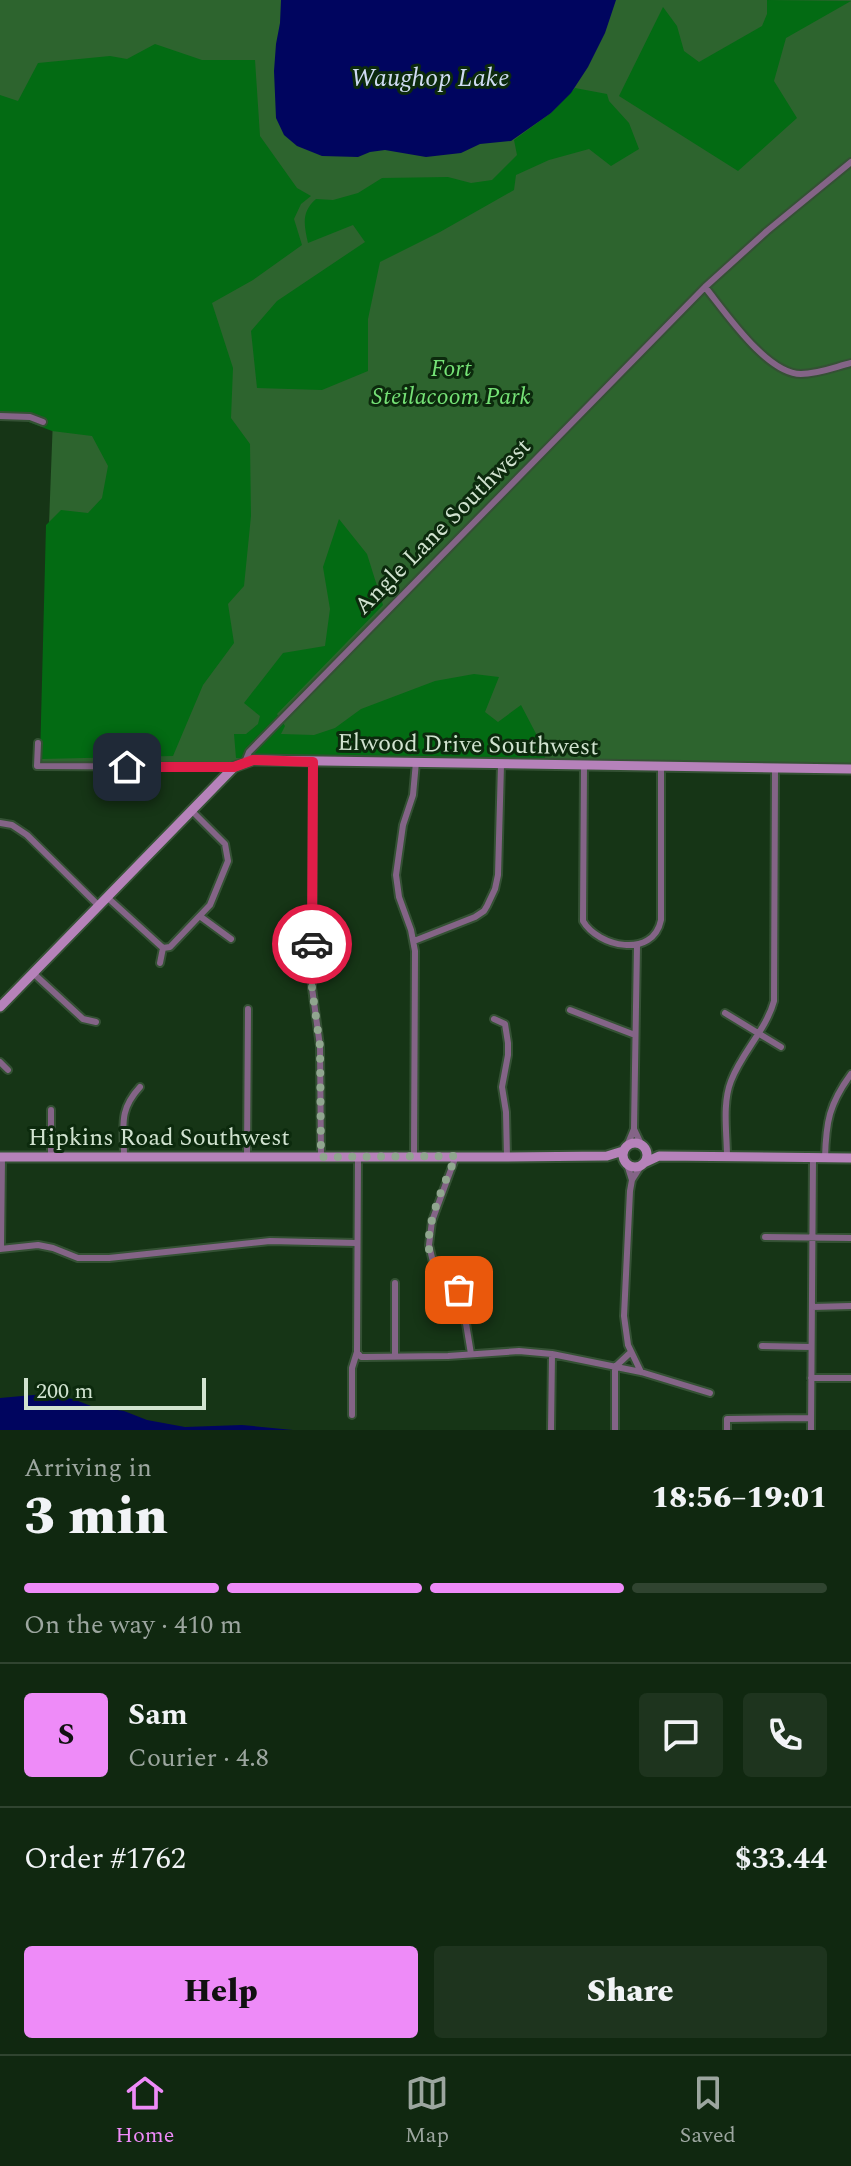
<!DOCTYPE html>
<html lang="en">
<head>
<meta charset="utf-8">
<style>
  :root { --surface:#102810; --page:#1e341e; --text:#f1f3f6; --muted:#9ca69f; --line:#304430; --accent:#ee8bf8 }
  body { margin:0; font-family:Spectral,serif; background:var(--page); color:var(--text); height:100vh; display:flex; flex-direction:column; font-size:30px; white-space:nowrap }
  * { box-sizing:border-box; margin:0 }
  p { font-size:26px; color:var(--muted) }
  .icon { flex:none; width:44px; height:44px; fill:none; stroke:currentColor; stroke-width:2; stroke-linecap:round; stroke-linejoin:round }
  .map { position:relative; height:1430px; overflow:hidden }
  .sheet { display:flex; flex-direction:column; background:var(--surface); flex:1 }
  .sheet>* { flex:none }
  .scale { position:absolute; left:24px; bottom:20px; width:182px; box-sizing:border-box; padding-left:8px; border:4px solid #d1e3d0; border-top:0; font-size:22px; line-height:28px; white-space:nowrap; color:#d1e3d0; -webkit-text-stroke:6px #0c2a0d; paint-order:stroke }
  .pin { position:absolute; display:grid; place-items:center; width:68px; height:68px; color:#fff; margin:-34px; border-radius:16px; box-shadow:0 4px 12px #0006 }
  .courier { position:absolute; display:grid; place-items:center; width:80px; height:80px; margin:-40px; border:6px solid #e11d48; border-radius:50%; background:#fff; color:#222; box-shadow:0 2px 10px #0007 }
  .summary em { font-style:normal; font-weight:800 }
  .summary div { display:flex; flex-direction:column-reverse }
  .summary { display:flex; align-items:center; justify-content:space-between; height:136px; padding:0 24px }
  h1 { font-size:52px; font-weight:800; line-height:60px }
  .bar { display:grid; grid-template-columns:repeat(4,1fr); gap:12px 8px; align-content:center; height:96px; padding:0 24px }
  .bar i { height:10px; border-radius:6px; background:var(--line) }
  .bar .current { background:var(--accent) }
  .bar p { grid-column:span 4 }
  .line { display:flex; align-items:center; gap:20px; padding:0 24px; border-top:2px solid var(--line) }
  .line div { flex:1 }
  .round { display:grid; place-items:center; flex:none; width:84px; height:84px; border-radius:8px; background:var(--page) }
  .cta { display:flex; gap:16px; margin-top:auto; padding:16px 24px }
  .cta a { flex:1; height:92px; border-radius:8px; background:var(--accent); color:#111; font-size:32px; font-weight:800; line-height:92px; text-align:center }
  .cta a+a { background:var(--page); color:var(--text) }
  .tab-bar { display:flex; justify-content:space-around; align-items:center; height:112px; border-top:2px solid var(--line); background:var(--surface); font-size:22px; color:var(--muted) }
  .tab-bar a { display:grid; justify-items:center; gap:4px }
  .tab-bar .current { color:var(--accent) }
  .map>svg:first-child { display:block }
  .green { fill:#2d642e }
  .forest { fill:#036b13 }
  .water { fill:#00055f }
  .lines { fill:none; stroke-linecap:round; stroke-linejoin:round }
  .street-casing { stroke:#345134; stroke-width:10 }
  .secondary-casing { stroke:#345134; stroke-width:13 }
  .street { stroke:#846487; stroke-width:6 }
  .secondary { stroke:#b682ba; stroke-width:9 }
  .done { stroke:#90a68f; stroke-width:8; stroke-dasharray:0 14.4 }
  .route { stroke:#e11d48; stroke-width:10 }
  .labels { text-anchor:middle; stroke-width:6; stroke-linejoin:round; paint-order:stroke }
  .park-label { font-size:24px; font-style:italic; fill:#75e276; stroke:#0c2a0d }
  .street-label { font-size:24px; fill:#d1e3d0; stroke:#0c2a0d }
  .water-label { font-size:26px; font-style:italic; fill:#cfdbf3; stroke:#0c2a0d }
</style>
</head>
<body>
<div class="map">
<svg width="851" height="1430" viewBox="0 0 851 1430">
  <rect width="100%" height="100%" fill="#163516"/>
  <path class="green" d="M 0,0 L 851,0 L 851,766 L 40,764 L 53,418 L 0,416 Z"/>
  <path class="forest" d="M 767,0 L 851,1 L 786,38 L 774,81 L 797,118 L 738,171 L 619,96 L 663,7 L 677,26 L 684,51 L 699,62 L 762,26 L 767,14 Z
    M 155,44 L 202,60 L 255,60 L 260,136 L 297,188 L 311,196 L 301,204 L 294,219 L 302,245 L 253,280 L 212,303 L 233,368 L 231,418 L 250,444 L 251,516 L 244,586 L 228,604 L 234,643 L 203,685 L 173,756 L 40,759 L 46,525 L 61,510 L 88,513 L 102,498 L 108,466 L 92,436 L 52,431 L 13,416 L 0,416 L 0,95 L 18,101 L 38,63 L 110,56 L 127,59 Z
    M 575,88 L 607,94 L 609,101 L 629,123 L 639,149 L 611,166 L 589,149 L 549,160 L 516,175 L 514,190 L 440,232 L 380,262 L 368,319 L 368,371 L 322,390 L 257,388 L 251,331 L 277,301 L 365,242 L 353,225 L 308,243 C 304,225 301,212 316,199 L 333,200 L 358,193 L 382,178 L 448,177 L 471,183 L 492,180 L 517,155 L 514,140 L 551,113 Z
    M 339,519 L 367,554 L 383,605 L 277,714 L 285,726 L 281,734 L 314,735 L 335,728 L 361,709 L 435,681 L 474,674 L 499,677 L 485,712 L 498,722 L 521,705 L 544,749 L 545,762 L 236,758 L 234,734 L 246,734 L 258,724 L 260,716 L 244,703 L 283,653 L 325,646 L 330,609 L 323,567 Z"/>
  <path class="water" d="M 281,0 L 616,0 L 605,33 L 588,67 L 571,93 L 551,113 L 511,141 L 480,144 L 461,153 L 426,157 L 385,150 L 370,152 L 358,157 L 322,156 L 297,146 L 284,135 L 276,118 L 274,71 L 276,44 L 280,23 Z
    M 44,1394 L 73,1399 L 91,1406 L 124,1411 L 147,1420 L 185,1427 L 242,1425 L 293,1430 L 0,1430 L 0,1398 Z"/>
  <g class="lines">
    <defs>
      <path id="street" d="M 705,287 C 726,313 767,374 801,374 C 818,374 835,367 851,363
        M 0,416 L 30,417 L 43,422
        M 38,743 L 37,766 L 234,767
        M 245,762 L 249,752 L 705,287 L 767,231 L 851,162
        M 313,762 L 312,988 L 320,1046 L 321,1157
        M 584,765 L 583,921 C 598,947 653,959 661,920 L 661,766
        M 0,823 L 12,825 L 27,835 L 99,906
        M 108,898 L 163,948 L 170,947 L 210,905 L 228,861 L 225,844 L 191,810
        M 201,917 L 231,939
        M 414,941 L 475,917 L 484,911 L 487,906 L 495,889 L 498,875 L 501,765
        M 637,946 L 634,1129 L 642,1146
        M 160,963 L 163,948
        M 33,973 L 83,1019 L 96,1022
        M 570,1010 L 635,1035
        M 725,1013 L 781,1047
        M 494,1019 L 505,1024 L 508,1043 L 508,1055 L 502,1087 L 506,1112 L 507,1157
        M 0,1062 L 8,1070
        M 627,1146 L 634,1129
        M 247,1156 L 248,1009
        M 456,1156 L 432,1221 L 429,1245 L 433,1262 L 461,1293 L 471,1354
        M 51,1157 L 51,1110
        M 124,1157 C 124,1126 118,1111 140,1087
        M 414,1157 L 415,951 L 411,930 L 399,897 L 396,875 L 403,825 L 413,795 L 416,762
        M 727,1157 C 727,1133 722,1104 731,1081 C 742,1052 766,1030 774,1001 L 775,768
        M 825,1158 C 826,1122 829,1104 851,1074
        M 627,1164 L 632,1180
        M 641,1166 L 632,1180 L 630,1191 L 624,1316 L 628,1345 L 641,1372
        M 765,1237 L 851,1238
        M 0,1249 L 38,1245 L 53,1248 L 78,1258 L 109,1258 L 270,1241 L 356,1243
        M 1,1249 L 2,1157
        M 812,1307 L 851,1306
        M 762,1346 L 811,1347
        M 357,1352 L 361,1357 L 365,1357 L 448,1356 L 519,1351 L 552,1354 L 641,1372 L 710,1393
        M 395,1356 L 395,1283
        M 811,1378 L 851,1378
        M 352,1415 L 352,1368 L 357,1352 L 358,1157
        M 551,1430 L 552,1354
        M 615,1430 L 615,1367 L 631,1352
        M 727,1430 L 727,1419 L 811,1418
        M 811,1430 L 813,1158"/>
      <path id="secondary" d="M 0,1007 L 234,767 L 253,760 L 851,769
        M623 1155a12 12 0 1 1 24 0a12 12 0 1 1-24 0Z
        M 0,1157 L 507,1157 L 607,1156 L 623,1151
        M 644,1163 L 659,1156 L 851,1158"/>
    </defs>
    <use href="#street" class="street-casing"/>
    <use href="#secondary" class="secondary-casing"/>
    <use href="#street" class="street"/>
    <use href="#secondary" class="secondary"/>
  </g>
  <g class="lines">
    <path class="done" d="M 312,944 L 312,988 L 320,1046 L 321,1157 L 456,1156 C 446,1181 418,1236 433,1262 C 439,1272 451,1281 459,1290"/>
    <path class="route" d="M 127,767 L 234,767 L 253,760 L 313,762 L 312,944"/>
  </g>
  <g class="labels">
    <g class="park-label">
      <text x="451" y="376">Fort<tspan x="451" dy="28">Steilacoom Park</tspan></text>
    </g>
    <g class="street-label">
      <text transform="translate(442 526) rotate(-45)" y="8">Angle Lane Southwest</text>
      <text transform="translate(468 744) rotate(1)" y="8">Elwood Drive Southwest</text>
      <text x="159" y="1145">Hipkins Road Southwest</text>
    </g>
    <g class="water-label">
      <text x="430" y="86">Waughop Lake</text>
    </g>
  </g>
</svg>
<div class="scale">200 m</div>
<div class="pin" style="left:459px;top:1290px;background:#ea580c"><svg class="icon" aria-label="bag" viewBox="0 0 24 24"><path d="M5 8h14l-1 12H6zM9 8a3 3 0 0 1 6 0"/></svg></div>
<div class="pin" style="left:127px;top:767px;background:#1f2937"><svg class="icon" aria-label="home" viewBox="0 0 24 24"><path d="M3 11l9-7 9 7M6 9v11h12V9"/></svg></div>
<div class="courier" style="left:312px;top:944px"><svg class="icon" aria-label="car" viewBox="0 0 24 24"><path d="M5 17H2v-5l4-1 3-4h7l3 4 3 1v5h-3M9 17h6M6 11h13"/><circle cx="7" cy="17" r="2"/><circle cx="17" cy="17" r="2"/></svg></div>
</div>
<section class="sheet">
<div class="summary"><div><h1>3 min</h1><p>Arriving in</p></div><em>18:56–19:01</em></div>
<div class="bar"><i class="current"></i><i class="current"></i><i class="current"></i><i></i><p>On the way · 410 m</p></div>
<div class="line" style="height:144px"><b class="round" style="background:var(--accent);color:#111">S</b><div><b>Sam</b><p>Courier · 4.8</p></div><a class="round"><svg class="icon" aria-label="chat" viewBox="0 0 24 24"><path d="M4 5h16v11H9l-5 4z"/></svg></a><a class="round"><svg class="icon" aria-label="phone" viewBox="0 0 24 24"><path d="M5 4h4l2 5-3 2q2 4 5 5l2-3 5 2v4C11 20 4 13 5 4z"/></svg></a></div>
<div class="line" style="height:104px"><div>Order #1762</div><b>$33.44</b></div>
<div class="cta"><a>Help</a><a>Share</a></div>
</section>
<nav class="tab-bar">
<a class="current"><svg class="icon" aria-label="home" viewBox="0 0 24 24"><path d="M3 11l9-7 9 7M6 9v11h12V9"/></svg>Home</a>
<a><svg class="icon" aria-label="map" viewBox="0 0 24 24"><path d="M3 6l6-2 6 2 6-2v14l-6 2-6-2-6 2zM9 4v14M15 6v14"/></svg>Map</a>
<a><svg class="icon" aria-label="saved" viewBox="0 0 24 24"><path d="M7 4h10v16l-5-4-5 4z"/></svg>Saved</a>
</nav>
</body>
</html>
